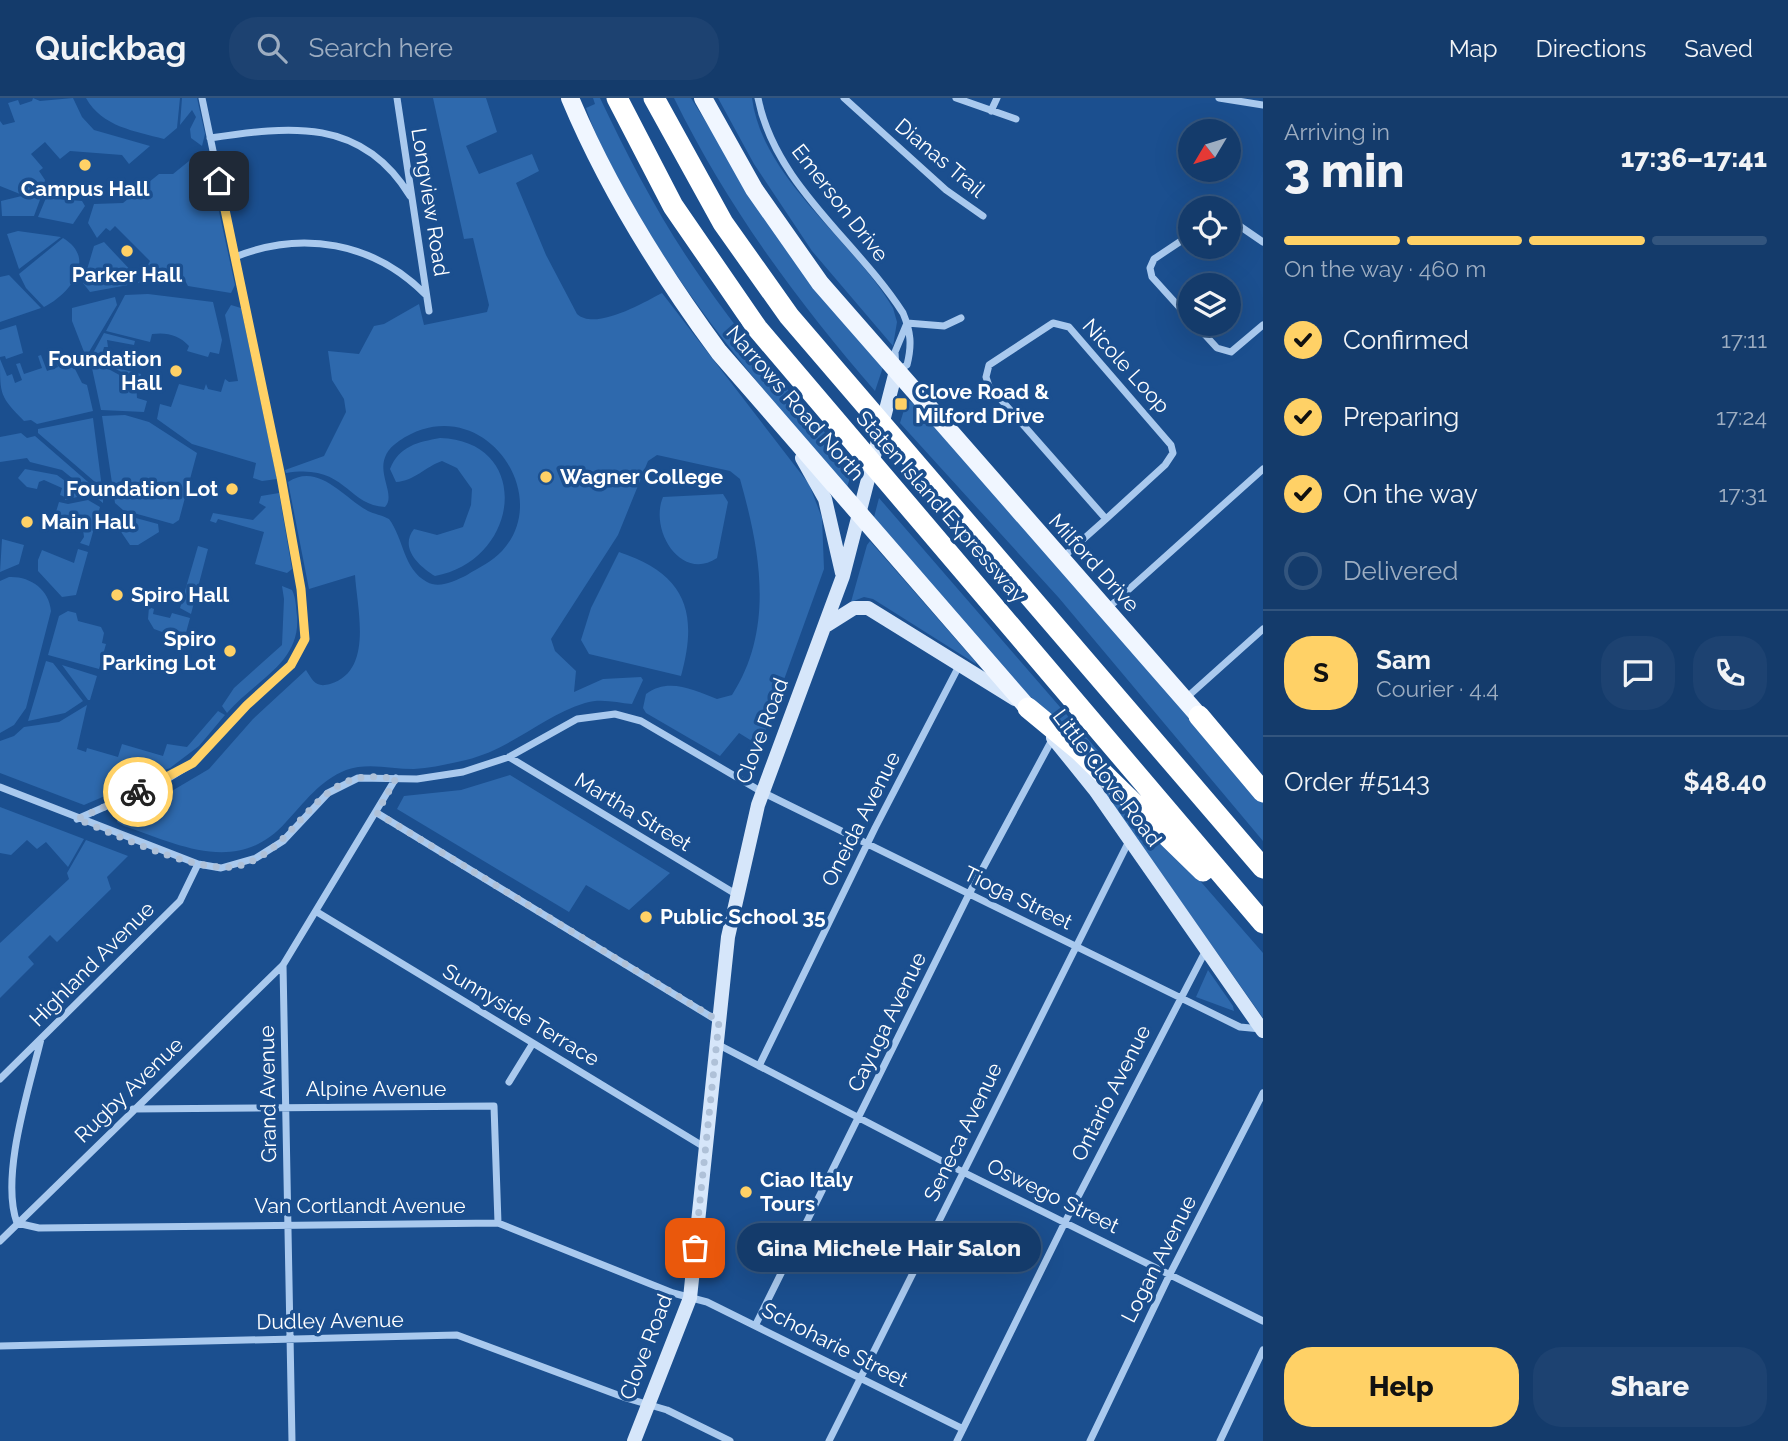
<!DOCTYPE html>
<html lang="en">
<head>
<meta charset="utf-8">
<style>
  :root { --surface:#143b6b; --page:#1d4271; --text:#f1f3f6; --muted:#9dadc1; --line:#33557e; --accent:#ffd166 }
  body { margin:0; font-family:Raleway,sans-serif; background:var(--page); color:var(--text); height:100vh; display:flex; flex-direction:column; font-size:26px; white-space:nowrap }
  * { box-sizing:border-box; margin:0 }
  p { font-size:23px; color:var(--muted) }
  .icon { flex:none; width:38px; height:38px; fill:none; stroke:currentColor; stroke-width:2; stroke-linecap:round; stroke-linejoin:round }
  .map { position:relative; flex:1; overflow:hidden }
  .side { display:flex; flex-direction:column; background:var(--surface); width:525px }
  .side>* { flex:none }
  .needle { width:46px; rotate:232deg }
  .controls { position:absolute; left:1178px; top:21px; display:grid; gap:14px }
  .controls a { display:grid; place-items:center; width:63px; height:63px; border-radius:50%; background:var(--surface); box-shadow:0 7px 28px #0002,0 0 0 2px var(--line); font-size:35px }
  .pin { position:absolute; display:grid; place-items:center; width:60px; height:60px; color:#fff; margin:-30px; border-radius:14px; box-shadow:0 4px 10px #0006 }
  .courier { position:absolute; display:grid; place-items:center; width:70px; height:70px; margin:-35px; border:5px solid #ffd166; border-radius:50%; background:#fff; color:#222; box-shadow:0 2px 9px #0007 }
  .bubble { position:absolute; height:49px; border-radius:24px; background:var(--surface); box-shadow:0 7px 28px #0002,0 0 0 2px var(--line); font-size:23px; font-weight:800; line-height:49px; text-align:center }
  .headline em { font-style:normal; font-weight:800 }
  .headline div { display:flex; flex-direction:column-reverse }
  .headline { display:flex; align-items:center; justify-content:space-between; height:119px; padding:0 21px }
  h1 { font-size:46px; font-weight:800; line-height:52px }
  .bar { display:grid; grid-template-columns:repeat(4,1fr); gap:10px 7px; align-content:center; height:84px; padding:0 21px }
  .bar i { height:9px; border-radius:5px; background:var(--line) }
  .bar .selected { background:var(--accent) }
  .bar p { grid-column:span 4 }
  .line { display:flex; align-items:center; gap:18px; padding:0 21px; border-top:2px solid var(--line) }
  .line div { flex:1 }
  .round { display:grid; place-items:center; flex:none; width:74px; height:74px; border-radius:28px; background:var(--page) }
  ol { padding:0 21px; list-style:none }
  li { display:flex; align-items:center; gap:21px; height:77px }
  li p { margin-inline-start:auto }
  li .icon { padding:7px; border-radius:50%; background:var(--accent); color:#111; stroke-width:4 }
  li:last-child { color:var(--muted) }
  li i { width:38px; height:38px; border:4px solid var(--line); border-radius:50% }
  .cta { display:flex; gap:14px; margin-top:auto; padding:14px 21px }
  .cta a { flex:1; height:80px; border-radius:28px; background:var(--accent); color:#111; font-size:28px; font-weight:800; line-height:80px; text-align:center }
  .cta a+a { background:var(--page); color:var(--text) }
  header { display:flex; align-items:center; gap:42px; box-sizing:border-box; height:98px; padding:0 35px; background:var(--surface); border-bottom:2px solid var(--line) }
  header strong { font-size:33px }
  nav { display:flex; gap:38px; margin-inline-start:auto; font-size:24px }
  .search { width:490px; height:63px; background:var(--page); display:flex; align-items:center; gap:18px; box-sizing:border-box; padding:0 24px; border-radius:28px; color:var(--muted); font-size:26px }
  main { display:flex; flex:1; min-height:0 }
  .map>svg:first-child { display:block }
  .green { fill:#2e69ad }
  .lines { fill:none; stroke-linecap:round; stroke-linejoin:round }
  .street { stroke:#a9c9ee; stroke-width:7 }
  .secondary { stroke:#d6e6fa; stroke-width:14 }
  .primary { stroke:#f0f6ff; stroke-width:18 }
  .highway { stroke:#fff; stroke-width:21 }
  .done { stroke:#afc1d8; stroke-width:7; stroke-dasharray:0 12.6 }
  .route { stroke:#ffd166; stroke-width:9 }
  .poi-dot { fill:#ffd166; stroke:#1b4f8f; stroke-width:2.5 }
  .labels { text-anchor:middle; stroke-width:7; stroke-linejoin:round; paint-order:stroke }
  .street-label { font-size:21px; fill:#fff; stroke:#1b4f8f }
  .poi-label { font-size:21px; font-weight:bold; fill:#fff; stroke:#1b4f8f; text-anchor:start }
</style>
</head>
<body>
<header>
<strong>Quickbag</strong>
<div class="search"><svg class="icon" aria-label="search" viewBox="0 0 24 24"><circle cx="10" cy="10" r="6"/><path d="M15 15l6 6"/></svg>Search here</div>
<nav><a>Map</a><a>Directions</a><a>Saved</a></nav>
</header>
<main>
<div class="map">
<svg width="1263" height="1343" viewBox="0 0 1263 1343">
  <rect width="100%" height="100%" fill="#1b4f8f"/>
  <path class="green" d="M 33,0 L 40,3 L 73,0 L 82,19 L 94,32 L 150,48 L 129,66 L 122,57 L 70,53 L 60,61 L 45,44 L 31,56 L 43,70 L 39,73 L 45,82 L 42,93 L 20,96 L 0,88 L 0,23 L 3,27 L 15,24 L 8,5 L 18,2 L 20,7 L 32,3 Z
    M 86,0 L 180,0 L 177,30 L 164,41 C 135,33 102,29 86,0 Z
    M 182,0 L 197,0 L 205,36 L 202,48 L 191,40 L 190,31 L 196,19 L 192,12 L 180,27 Z
    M 433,0 L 486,0 L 497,34 L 466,48 L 479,76 L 532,56 L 539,73 L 516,85 L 546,157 L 577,216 C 595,233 643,205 662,195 L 809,386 L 822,420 L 824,471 L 760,648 L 739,635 L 720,658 L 646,615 L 643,610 L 646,596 C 668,579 694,592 717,601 L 732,597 C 775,530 760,452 740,381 L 730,373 L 657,357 L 648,363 L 618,437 L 551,541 L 555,553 L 576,573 L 574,594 L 603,581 L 641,579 L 643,582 L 632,606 C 617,605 602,600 585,605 C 544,617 512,651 466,662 C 449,666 431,670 414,671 C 391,671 368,664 346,672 C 319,683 305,704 286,724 C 238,778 180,747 124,728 L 117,724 L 118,718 L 165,697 L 209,671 L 253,621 L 306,572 C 313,583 316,590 330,586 C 374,573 357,511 355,477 L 309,491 L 288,384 C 318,364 343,399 368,413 C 374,416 382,417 389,421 C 404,441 403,471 427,484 C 439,491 455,483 467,477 C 478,470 493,463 502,453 C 556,395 479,289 399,343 C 365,366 399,394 385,409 C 346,407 346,365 286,375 L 285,372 L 324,358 L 346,314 L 344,301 L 332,282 L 328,253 L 359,256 L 374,228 L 384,226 L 419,206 L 424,227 L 487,214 L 489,207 L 473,140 L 464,141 Z
    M 593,0 L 600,0 C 629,61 660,121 699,177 C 745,245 800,306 854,368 L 847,389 C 766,296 686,205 627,96 C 611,68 596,40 586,10 L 595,6 Z
    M 674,0 L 691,0 L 751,96 L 883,269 L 875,293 C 796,202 727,108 674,0 Z
    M 718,0 L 752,0 C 762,80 853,142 893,210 L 897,224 L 893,248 L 812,153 L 754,66 Z
    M 194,59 L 204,63 L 210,72 L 235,187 L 231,195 L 188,188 L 182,177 L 159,175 L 157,182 L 138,185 L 150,163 L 115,128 L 110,133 L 106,130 L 97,140 L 88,125 L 94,106 L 123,105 L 159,76 L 173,76 Z
    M 30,96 L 41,99 L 34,118 L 2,118 L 1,103 Z
    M 46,100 L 82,103 L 85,108 L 73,126 L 38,119 Z
    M 18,133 L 61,139 L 19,171 L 7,136 Z
    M 63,140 C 98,161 70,196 44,209 L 26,190 L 19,176 Z
    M 104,144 L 135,177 L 128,187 L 90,194 L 83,185 L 94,148 Z
    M 9,177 L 41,210 L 0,224 L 0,179 Z
    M 148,196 L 213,204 L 222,242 L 219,256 L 210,254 L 208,259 L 187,253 L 189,248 C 179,237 167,234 152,236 L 150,244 L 106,233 L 125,197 Z
    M 115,199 L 117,207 L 86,259 L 72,223 L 72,210 Z
    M 231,207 L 241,210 L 277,381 L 262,383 L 253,380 L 256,365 L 192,346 L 157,321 L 160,306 L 171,309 L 179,286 L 204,292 L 206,286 L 208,291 L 221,294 L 225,281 L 229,284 L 238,283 L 225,217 Z
    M 16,227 L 23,255 L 6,261 L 5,258 L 0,259 L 0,232 Z
    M 104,235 L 135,243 L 134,247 L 107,242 L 108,249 L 104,249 L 101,263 L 114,267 L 118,264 L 117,270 L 141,276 L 140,283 L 91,259 Z
    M 41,257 L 47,273 L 58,269 L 55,261 L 68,257 L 82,285 L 87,287 L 93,313 L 37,326 L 31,322 L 24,323 C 0,298 0,298 0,261 L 7,278 L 12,276 L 15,285 L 22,282 L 16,266 L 20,265 L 24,276 L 42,270 L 38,258 Z
    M 90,261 L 136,286 L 137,300 L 147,303 L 144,314 L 101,312 Z
    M 907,302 L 914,305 L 1263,703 L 1263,743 L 1059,500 L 900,325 Z
    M 125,317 L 149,324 L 197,355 L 179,422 L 173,426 L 123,412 L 115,405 L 102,318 Z
    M 93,320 L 102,390 L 38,335 L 38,331 Z
    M 21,335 L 27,340 L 35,338 L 103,397 L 103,405 L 62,372 L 30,364 L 27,360 L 0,364 L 0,339 Z
    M 440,340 C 533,343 521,462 435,478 C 419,468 399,450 414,431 L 437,437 L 463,429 L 471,407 L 472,391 L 457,370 L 442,363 C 425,369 414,383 396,384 L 390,371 C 399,348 418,344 440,340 Z
    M 25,371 L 57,377 L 76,391 L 77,399 L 65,402 L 65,399 L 60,397 L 62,390 L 44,382 L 39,384 L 37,391 L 27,389 L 18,380 Z
    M 279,395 L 292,471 L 287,475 L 255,466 L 264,434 L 218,421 L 216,425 L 210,423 L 213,415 L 253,422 L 266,409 L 259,405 L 261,398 Z
    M 723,396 L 728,404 L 717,460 C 681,484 649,432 663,399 Z
    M 879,400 L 1125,684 L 1121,687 L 1013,582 L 873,423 Z
    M 88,402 L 100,409 L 89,448 L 80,445 L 84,439 L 83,431 L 73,428 L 72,432 L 52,427 L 59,404 L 68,406 Z
    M 121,416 L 158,426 L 159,434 L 138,447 L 130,447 L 117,428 Z
    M 2,441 L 24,447 L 19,466 L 0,474 Z
    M 870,443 L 975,563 L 976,566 L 873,501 L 864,499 L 851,504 L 867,447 Z
    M 198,448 L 208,451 L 191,516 L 180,510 Z
    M 78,451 L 88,454 L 76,497 L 62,499 L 38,473 L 38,462 L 42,452 L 74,465 Z
    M 619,454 C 685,476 699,513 681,578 L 589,556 L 581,542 L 591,510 Z
    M 9,479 C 30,478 49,491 51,513 L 26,610 L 14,627 L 0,635 L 0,483 Z
    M 282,488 L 292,492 C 296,500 296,509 297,518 C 301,565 255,582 227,615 L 222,608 L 234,590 L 282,547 L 284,501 Z
    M 149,509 L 154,511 L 153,516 L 170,520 L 172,515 L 190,520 L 184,542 L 154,531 L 148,521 Z
    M 68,513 L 76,515 L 78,523 L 101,529 L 104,535 L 102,545 L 106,546 L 99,571 L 48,557 L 59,518 Z
    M 46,563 L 53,565 L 83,603 L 65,615 L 28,623 Z
    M 62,567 L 97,578 L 90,602 L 88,602 Z
    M 87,607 L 77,651 L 86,654 L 87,650 L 118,659 L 122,646 L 163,658 L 167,646 L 187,649 L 218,613 L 225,617 L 199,648 L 170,670 L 84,707 L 0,675 L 0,643 L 14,638 L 24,629 L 59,624 Z
    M 510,677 L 670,775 L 629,812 L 586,787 L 569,814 L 397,711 L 404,698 L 461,692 Z
    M 1106,690 L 1188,769 L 1263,855 L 1263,920 L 1103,693 Z
    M 0,709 L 84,741 L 68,769 L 46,744 L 37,751 L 27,742 L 11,757 L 0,755 Z
    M 86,742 L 128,758 L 107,779 L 111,791 L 57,844 L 50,837 L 28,859 L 34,866 L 0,900 L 0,845 L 69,781 L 67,775 Z
    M 1208,872 L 1233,908 L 1234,913 L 1196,899 Z"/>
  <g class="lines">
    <path class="street" d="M 397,0 L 429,213
      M 758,0 C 775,87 857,143 903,215 C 911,234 912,247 907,267 L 896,273 L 895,254 L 907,225
      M 844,0 L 946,92 L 983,118
      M 956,0 L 1016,21
      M 1219,0 L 1263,7
      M 991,13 L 997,0
      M 210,40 C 290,28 362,19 410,98
      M 1228,120 L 1263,144
      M 1190,137 L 1154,161 L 1150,170 L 1152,179 L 1190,221
      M 235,159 C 302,132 373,144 425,196
      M 907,225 L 944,228 L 961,220
      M 1053,225 L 1069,229 L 1171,347 L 1173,355 L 1165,367 L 1106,421 L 989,288 L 986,279 L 989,267 Z
      M 1195,226 L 1217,250 L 1231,254 L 1263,227
      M 1061,461 L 1106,421
      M 1107,511 L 1263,371
      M 1185,601 L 1263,531
      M 509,659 L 739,798
      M 0,689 L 198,766 L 221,770 L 256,760 L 283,743 L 328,695 L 358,680 L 417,681 L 463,674 L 509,659 L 577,621 L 615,616 L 641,623 L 762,694 L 1240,929 L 1261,931
      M 377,715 L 718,923
      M 77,721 L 164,683 L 193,665 L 247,607 L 291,567 L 305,541 L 301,491 L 281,379 L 202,0
      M 317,814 L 706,1050
      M 283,867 L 292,1343
      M 41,941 C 29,991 0,1078 17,1125 L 39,1130 L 498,1125 L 673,1195 L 707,1204 L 963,1331
      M 717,946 L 963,1074 L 1263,1223
      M 759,968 L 875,730 L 960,566
      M 0,981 L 180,803 L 198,766
      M 509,984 L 533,945
      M 133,1011 L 494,1008 L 498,1125
      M 0,1143 L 283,867 L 396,680
      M 756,1226 L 969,796 L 1053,640
      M 0,1248 L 457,1237 L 626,1300 L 667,1312 L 730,1343
      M 829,1343 L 1129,743
      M 957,1343 L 1065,1124 L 1206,852
      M 1090,1343 L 1170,1176 L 1263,995
      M 1220,1343 L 1263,1252"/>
    <path class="secondary" d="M 802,360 L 825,401 L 842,475
      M 827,527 L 854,510 L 868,510 L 1015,601
      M 1053,640 L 1095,692 L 1263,933
      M 634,1343 L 690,1200 L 728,839 L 758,707 L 843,478 L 896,273"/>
    <path class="primary" d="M 570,0 C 608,91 660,174 719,254 L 1028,610
      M 703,0 L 754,91 L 820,185 L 1199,618"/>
    <path class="highway" d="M 617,0 L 673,108 L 757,230 L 1263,825
      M 654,0 L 723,125 L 789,218 L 1263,770
      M 1028,610 L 1080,653 L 1203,773
      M 1199,618 L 1263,694"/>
  </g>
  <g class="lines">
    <path class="done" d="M 138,694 L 77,721 C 116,737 178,766 218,769 C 284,775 305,689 359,680 C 370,677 384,680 396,680 L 377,715 L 719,923 L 695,1150"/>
    <path class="route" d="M 138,694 L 193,665 L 247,607 L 291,567 L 305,541 L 301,491 L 281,379 L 219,83"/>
  </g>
  <g class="poi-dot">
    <circle cx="85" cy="67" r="7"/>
    <circle cx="127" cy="153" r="7"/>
    <circle cx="176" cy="273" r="7"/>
    <rect x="894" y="299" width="14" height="14" rx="3.5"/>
    <circle cx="546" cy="379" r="7"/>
    <circle cx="232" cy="391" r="7"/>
    <circle cx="27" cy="424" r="7"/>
    <circle cx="117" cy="497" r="7"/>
    <circle cx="230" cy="553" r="7"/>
    <circle cx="646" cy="819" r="7"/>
    <circle cx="746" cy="1094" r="7"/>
  </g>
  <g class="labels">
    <g class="street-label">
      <text transform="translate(940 60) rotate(40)" y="7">Dianas Trail</text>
      <text transform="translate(430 104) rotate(81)" y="7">Longview Road</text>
      <text transform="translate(840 105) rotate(52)" y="7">Emerson Drive</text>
      <text transform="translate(1126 268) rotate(48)" y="7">Nicole Loop</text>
      <text transform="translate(795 305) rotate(49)" y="7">Narrows Road North</text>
      <text transform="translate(941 409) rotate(49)" y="7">Staten Island Expressway</text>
      <text transform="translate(1094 465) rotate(48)" y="7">Milford Drive</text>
      <text transform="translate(762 633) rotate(-69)" y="7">Clove Road</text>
      <text transform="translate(1107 680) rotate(53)" y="7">Little Clove Road</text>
      <text transform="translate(633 714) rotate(31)" y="7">Martha Street</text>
      <text transform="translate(861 721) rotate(-63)" y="7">Oneida Avenue</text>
      <text transform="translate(1018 800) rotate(26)" y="7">Tioga Street</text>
      <text transform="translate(92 866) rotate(-45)" y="7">Highland Avenue</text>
      <text transform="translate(521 917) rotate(31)" y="7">Sunnyside Terrace</text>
      <text transform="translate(887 924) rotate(-64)" y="7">Cayuga Avenue</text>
      <text x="376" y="998">Alpine Avenue</text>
      <text transform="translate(129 992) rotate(-44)" y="7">Rugby Avenue</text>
      <text transform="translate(1111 995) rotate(-63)" y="7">Ontario Avenue</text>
      <text transform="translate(268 996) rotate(-91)" y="7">Grand Avenue</text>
      <text transform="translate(963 1034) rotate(-64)" y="7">Seneca Avenue</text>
      <text transform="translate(1053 1098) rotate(26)" y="7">Oswego Street</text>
      <text x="360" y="1115">Van Cortlandt Avenue</text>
      <text transform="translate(1159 1161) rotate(-63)" y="7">Logan Avenue</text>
      <text transform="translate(330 1223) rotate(-1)" y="7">Dudley Avenue</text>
      <text transform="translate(835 1247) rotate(27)" y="7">Schoharie Street</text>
      <text transform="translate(646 1249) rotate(-69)" y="7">Clove Road</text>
    </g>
    <g class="poi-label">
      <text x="85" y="98" text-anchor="middle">Campus Hall</text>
      <text x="127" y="184" text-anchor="middle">Parker Hall</text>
      <text x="162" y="268" text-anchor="end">Foundation<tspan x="162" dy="24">Hall</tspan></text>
      <text x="915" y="301">Clove Road &amp;<tspan x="915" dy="24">Milford Drive</tspan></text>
      <text x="560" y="386">Wagner College</text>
      <text x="218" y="398" text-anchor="end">Foundation Lot</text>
      <text x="41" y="431">Main Hall</text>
      <text x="131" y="504">Spiro Hall</text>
      <text x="216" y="548" text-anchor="end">Spiro<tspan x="216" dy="24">Parking Lot</tspan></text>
      <text x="660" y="826">Public School 35</text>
      <text x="760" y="1089">Ciao Italy<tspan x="760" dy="24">Tours</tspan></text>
    </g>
  </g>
</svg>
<div class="controls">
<a><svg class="needle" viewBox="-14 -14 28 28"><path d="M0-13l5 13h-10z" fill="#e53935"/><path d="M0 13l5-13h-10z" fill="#9dadc1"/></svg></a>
<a><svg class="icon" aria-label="locate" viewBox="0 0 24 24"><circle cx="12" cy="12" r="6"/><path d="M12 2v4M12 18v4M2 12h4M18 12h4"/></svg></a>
<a><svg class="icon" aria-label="layers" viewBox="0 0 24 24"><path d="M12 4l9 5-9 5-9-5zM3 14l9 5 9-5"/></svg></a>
</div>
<div class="pin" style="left:695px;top:1150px;background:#ea580c"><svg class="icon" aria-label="bag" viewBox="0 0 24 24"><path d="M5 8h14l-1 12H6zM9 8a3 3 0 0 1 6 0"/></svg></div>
<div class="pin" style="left:219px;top:83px;background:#1f2937"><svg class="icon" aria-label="home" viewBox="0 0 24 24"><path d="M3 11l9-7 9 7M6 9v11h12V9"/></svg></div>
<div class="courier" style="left:138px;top:694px"><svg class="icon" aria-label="bike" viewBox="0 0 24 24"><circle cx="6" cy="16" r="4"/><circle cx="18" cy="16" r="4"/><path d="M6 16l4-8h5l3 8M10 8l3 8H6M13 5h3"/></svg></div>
<div class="bubble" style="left:737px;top:1125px;width:304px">Gina Michele Hair Salon</div>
</div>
<section class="side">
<div class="headline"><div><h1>3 min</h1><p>Arriving in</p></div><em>17:36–17:41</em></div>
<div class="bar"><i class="selected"></i><i class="selected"></i><i class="selected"></i><i></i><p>On the way · 460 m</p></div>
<ol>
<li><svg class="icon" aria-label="check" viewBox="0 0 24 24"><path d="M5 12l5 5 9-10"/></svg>Confirmed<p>17:11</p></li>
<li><svg class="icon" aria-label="check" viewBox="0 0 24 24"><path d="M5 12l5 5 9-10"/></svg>Preparing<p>17:24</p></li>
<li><svg class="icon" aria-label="check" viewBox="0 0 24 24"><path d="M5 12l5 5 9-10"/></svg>On the way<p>17:31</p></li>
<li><i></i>Delivered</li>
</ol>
<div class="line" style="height:126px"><b class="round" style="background:var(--accent);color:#111">S</b><div><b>Sam</b><p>Courier · 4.4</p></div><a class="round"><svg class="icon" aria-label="chat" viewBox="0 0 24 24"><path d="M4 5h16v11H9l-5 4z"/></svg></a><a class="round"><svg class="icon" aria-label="phone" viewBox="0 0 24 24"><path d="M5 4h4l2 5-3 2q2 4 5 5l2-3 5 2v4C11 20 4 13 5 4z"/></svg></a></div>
<div class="line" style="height:91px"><div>Order #5143</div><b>$48.40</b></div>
<div class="cta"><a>Help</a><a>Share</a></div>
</section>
</main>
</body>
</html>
